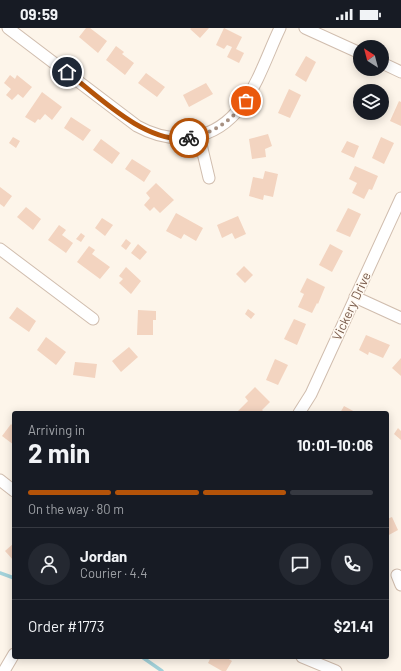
<!DOCTYPE html>
<html lang="en">
<head>
<meta charset="utf-8">
<style>
  :root { --surface:#171b24; --page:#242831; --text:#f1f3f6; --muted:#9ea1a6; --line:#363941; --accent:#b45309 }
  body { margin:0; font-family:Barlow,sans-serif; background:var(--page); color:var(--text); height:100vh; display:flex; flex-direction:column; font-size:15px; white-space:nowrap }
  * { box-sizing:border-box; margin:0 }
  p { font-size:13px; color:var(--muted) }
  .icon { flex:none; width:22px; height:22px; fill:none; stroke:currentColor; stroke-width:2; stroke-linecap:round; stroke-linejoin:round }
  .map { position:relative; flex:1; overflow:hidden }
  .details { position:absolute; left:12px; top:383px; width:377px; height:248px; display:flex; flex-direction:column; background:var(--surface); border-radius:4px; box-shadow:0 2px 10px #0003 }
  .details>* { flex:none }
  .needle { width:26px; rotate:324deg }
  .buttons { position:absolute; left:353px; top:12px; display:grid; gap:8px }
  .buttons a { display:grid; place-items:center; width:36px; height:36px; border-radius:50%; background:var(--surface); box-shadow:0 2px 10px #0003; font-size:20px }
  .pin { position:absolute; display:grid; place-items:center; width:34px; height:34px; color:#fff; margin:-17px; border:2px solid #fff; border-radius:50%; box-shadow:0 1px 4px #0007 }
  .courier { position:absolute; display:grid; place-items:center; width:40px; height:40px; margin:-20px; border:3px solid #b45309; border-radius:50%; background:#fff; color:#222; box-shadow:0 1px 5px #0007 }
  .headline em { font-style:normal; font-weight:700 }
  .headline div { display:flex; flex-direction:column-reverse }
  .headline { display:flex; align-items:center; justify-content:space-between; height:68px; padding:0 16px }
  h1 { font-size:26px; font-weight:700; line-height:30px }
  .bar { display:grid; grid-template-columns:repeat(4,1fr); gap:6px 4px; align-content:center; height:48px; padding:0 16px }
  .bar i { height:5px; border-radius:3px; background:var(--line) }
  .bar .selected { background:var(--accent) }
  .bar p { grid-column:span 4 }
  .line { display:flex; align-items:center; gap:10px; padding:0 16px; border-top:1px solid var(--line) }
  .line div { flex:1 }
  .round { display:grid; place-items:center; flex:none; width:42px; height:42px; border-radius:21px; background:var(--page) }
  .status { display:flex; justify-content:space-between; align-items:center; height:28px; padding:0 20px; background:var(--surface); direction:ltr }
  .status svg { height:11px; fill:currentColor }
  .map>svg:first-child { display:block }
  .lines { fill:none; stroke-linecap:round; stroke-linejoin:round }
  .stream { stroke:#a3d2da; stroke-width:3.5 }
  .building { fill:#f3d4c0 }
  .minor-casing { stroke:#d0bdae; stroke-width:13 }
  .minor { stroke:#fff; stroke-width:11 }
  .done { stroke:#a79183; stroke-width:4; stroke-dasharray:0 7.2 }
  .route { stroke:#b45309; stroke-width:5 }
  .labels { text-anchor:middle; stroke-width:3; stroke-linejoin:round; paint-order:stroke }
  .street-label { font-size:13px; fill:#795b4b; stroke:#fff9f1 }
</style>
</head>
<body>
<div class="status"><b>09:59</b><svg viewBox="0 0 49 12"><path d="M0 12V9h3v3zM5 12V6h3v6zM10 12V3h3v9zM15 12V0h3v12zM26 1h20v11H26zM47 4h2v5h-2z"/></svg></div>
<div class="map">
<svg width="401" height="643" viewBox="0 0 401 643">
  <rect width="100%" height="100%" fill="#fdf5ea"/>
  <g class="lines">
    <path class="stream" d="M 0,545 L 14,550
      M 142,629 L 162,643"/>
  </g>
  <path class="building" d="M 86,0 L 90,0 L 107,13 L 98,25 L 79,9 Z
    M 191,0 L 209,0 L 200,10 L 190,1 Z
    M 224,0 L 242,9 L 236,21 L 244,25 L 239,35 L 227,29 L 232,19 L 227,17 L 224,21 L 216,17 Z
    M 116,18 L 124,24 L 122,26 L 134,35 L 125,47 L 106,32 Z
    M 306,28 L 316,34 L 306,54 L 295,47 Z
    M 146,45 L 165,59 L 157,69 L 138,55 Z
    M 10,47 L 15,51 L 17,47 L 32,59 L 23,70 L 18,66 L 12,72 L 6,67 L 11,61 L 4,55 Z
    M 206,55 L 213,66 L 189,79 L 183,67 Z
    M 289,61 L 301,67 L 290,90 L 278,85 Z
    M 42,64 L 62,79 L 52,92 L 45,86 L 40,92 L 38,91 L 35,95 L 25,89 Z
    M 399,73 L 401,74 L 401,98 L 390,93 Z
    M 71,89 L 91,102 L 83,113 L 64,100 Z
    M 268,106 L 272,118 L 265,121 L 266,129 L 252,131 L 249,111 Z
    M 13,109 L 20,113 L 16,120 L 9,115 Z
    M 381,109 L 394,115 L 384,136 L 372,130 Z
    M 101,111 L 120,125 L 112,136 L 93,122 Z
    M 347,113 L 359,118 L 354,130 L 341,124 Z
    M 132,131 L 151,143 L 144,154 L 125,141 Z
    M 355,138 L 378,148 L 372,162 L 369,161 L 364,171 L 352,165 L 357,155 L 349,151 Z
    M 265,143 L 278,146 L 273,169 L 264,167 L 263,172 L 249,168 L 253,149 L 263,151 Z
    M 156,155 L 174,172 L 160,185 L 154,179 L 150,183 L 144,177 L 150,170 L 146,165 Z
    M 0,159 L 12,168 L 4,179 L 0,176 Z
    M 26,179 L 41,191 L 33,202 L 17,189 Z
    M 348,180 L 361,186 L 350,209 L 336,203 Z
    M 176,185 L 203,200 L 196,213 L 184,206 L 181,211 L 166,203 Z
    M 238,188 L 246,206 L 235,211 L 232,205 L 222,210 L 217,197 Z
    M 102,190 L 113,197 L 105,208 L 95,200 Z
    M 59,197 L 66,202 L 62,207 L 73,215 L 66,225 L 48,212 Z
    M 81,205 L 85,208 L 81,214 L 76,211 Z
    M 126,211 L 131,215 L 126,222 L 121,218 Z
    M 138,216 L 147,224 L 140,232 L 131,225 Z
    M 330,216 L 343,223 L 332,244 L 319,237 Z
    M 89,218 L 95,222 L 92,226 L 110,239 L 100,251 L 77,234 Z
    M 244,238 L 253,247 L 245,255 L 236,246 Z
    M 126,239 L 141,253 L 131,266 L 119,255 L 123,251 L 119,248 Z
    M 307,250 L 325,259 L 318,276 L 317,275 L 312,285 L 298,279 L 304,266 L 300,264 Z
    M 17,279 L 36,293 L 29,304 L 9,290 Z
    M 248,281 L 255,286 L 251,291 L 245,286 Z
    M 138,282 L 156,283 L 156,292 L 153,292 L 153,307 L 137,307 Z
    M 294,291 L 306,296 L 297,317 L 284,311 Z
    M 366,307 L 390,317 L 383,330 L 369,324 L 368,327 L 359,322 Z
    M 46,309 L 66,324 L 56,337 L 37,322 Z
    M 129,319 L 138,329 L 121,344 L 112,333 Z
    M 401,330 L 401,348 L 392,340 Z
    M 275,331 L 288,337 L 278,357 L 266,352 Z
    M 75,334 L 97,336 L 95,350 L 73,347 Z
    M 255,359 L 270,374 L 262,382 L 263,383 L 262,385 L 240,385 L 238,383 L 248,373 L 245,369 Z
    M 344,378 L 357,385 L 340,385 Z
    M 11,396 L 14,399 L 14,417 L 2,408 Z
    M 398,400 L 401,403 L 401,412 L 394,406 Z
    M 392,489 L 398,502 L 387,508 L 387,491 Z
    M 14,515 L 14,533 L 5,523 Z
    M 211,629 L 226,629 L 232,633 L 226,643 L 222,643 L 208,635 Z"/>
  <g class="lines">
    <defs>
      <path id="minor" d="M 8,0 L 137,98 C 155,108 173,112 193,109 C 246,100 260,42 280,0
        M 305,0 L 360,25
        M 382,35 L 401,44
        M 199,108 L 209,150
        M 0,221 L 93,291
        M 355,269 L 401,290
        M 299,385 L 311,366 L 401,170
        M 0,452 L 14,463
        M 397,547 L 401,557
        M 302,629 L 336,643
        M 4,643 L 14,626"/>
    </defs>
    <use href="#minor" class="minor-casing"/>
    <use href="#minor" class="minor"/>
  </g>
  <g class="lines">
    <path class="done" d="M 189,110 C 214,105 231,93 246,73"/>
    <path class="route" d="M 67,44 C 99,69 147,117 189,110"/>
  </g>
  <g class="labels">
    <g class="street-label">
      <text transform="translate(351 278) rotate(-65)" y="5">Vickery Drive</text>
    </g>
  </g>
</svg>
<div class="buttons">
<a><svg class="needle" viewBox="-14 -14 28 28"><path d="M0-13l5 13h-10z" fill="#e53935"/><path d="M0 13l5-13h-10z" fill="#9ea1a6"/></svg></a>
<a><svg class="icon" aria-label="layers" viewBox="0 0 24 24"><path d="M12 4l9 5-9 5-9-5zM3 14l9 5 9-5"/></svg></a>
</div>
<div class="pin" style="left:246px;top:73px;background:#ea580c"><svg class="icon" aria-label="bag" viewBox="0 0 24 24"><path d="M5 8h14l-1 12H6zM9 8a3 3 0 0 1 6 0"/></svg></div>
<div class="pin" style="left:67px;top:44px;background:#1f2937"><svg class="icon" aria-label="home" viewBox="0 0 24 24"><path d="M3 11l9-7 9 7M6 9v11h12V9"/></svg></div>
<div class="courier" style="left:189px;top:110px"><svg class="icon" aria-label="bike" viewBox="0 0 24 24"><circle cx="6" cy="16" r="4"/><circle cx="18" cy="16" r="4"/><path d="M6 16l4-8h5l3 8M10 8l3 8H6M13 5h3"/></svg></div>
<section class="details">
<div class="headline"><div><h1>2 min</h1><p>Arriving in</p></div><em>10:01–10:06</em></div>
<div class="bar"><i class="selected"></i><i class="selected"></i><i class="selected"></i><i></i><p>On the way · 80 m</p></div>
<div class="line" style="height:72px"><a class="round"><svg class="icon" aria-label="person" viewBox="0 0 24 24"><circle cx="12" cy="8" r="4"/><path d="M4 21q1-7 8-7t8 7"/></svg></a><div><b>Jordan</b><p>Courier · 4.4</p></div><a class="round"><svg class="icon" aria-label="chat" viewBox="0 0 24 24"><path d="M4 5h16v11H9l-5 4z"/></svg></a><a class="round"><svg class="icon" aria-label="phone" viewBox="0 0 24 24"><path d="M5 4h4l2 5-3 2q2 4 5 5l2-3 5 2v4C11 20 4 13 5 4z"/></svg></a></div>
<div class="line" style="height:52px"><div>Order #1773</div><b>$21.41</b></div>
</section>
</div>
</body>
</html>
